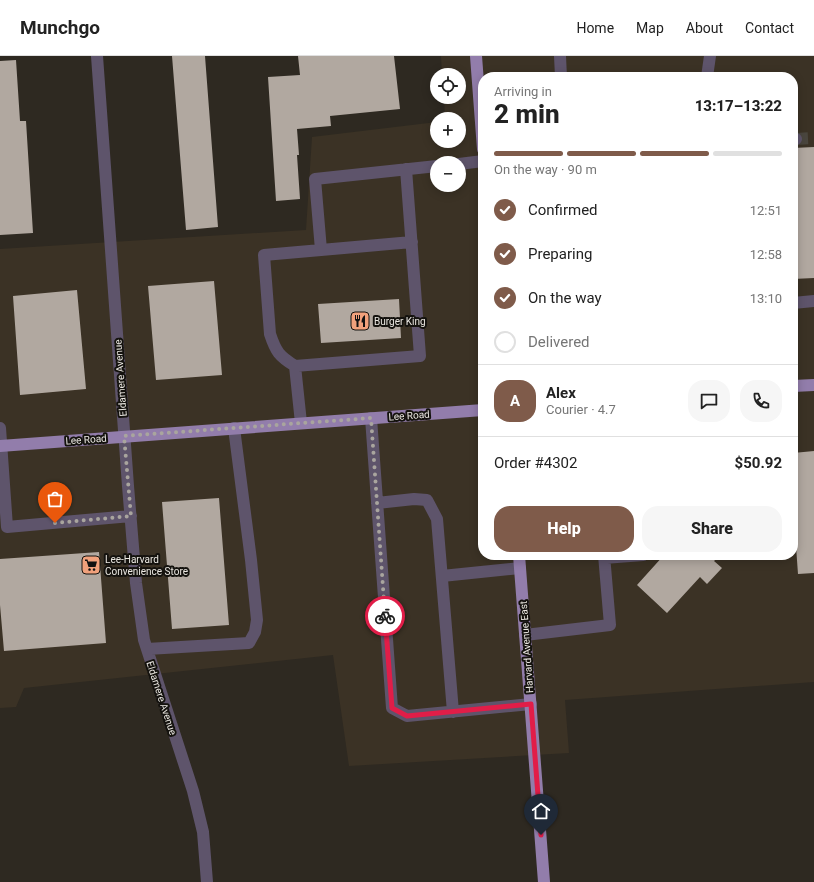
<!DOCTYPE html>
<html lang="en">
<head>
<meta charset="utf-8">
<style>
  :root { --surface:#fff; --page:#f6f6f6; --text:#222; --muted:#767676; --line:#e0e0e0; --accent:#7f5b4a }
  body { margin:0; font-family:Roboto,sans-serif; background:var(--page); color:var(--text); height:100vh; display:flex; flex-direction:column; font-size:15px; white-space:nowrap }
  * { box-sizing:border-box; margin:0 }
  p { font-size:13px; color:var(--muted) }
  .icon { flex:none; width:22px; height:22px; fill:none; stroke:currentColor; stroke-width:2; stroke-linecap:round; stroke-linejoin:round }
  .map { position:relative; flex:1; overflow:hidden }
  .drawer { position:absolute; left:478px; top:16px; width:320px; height:488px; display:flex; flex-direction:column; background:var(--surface); border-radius:16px; box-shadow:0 2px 10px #0003 }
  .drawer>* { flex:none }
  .buttons { position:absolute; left:430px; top:12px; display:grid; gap:8px }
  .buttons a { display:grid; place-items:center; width:36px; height:36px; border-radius:50%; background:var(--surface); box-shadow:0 2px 10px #0003; font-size:20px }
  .pin { position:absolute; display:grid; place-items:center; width:34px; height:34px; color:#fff; margin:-41px -17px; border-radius:50% 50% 50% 0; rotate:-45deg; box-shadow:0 0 4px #0007 }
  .pin .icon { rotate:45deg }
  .courier { position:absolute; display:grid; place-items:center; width:40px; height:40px; margin:-20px; border:3px solid #e11d48; border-radius:50%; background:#fff; color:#222; box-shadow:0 1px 5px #0007 }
  .summary em { font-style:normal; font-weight:800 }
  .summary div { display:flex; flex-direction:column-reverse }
  .summary { display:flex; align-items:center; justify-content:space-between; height:68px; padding:0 16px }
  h1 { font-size:26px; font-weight:800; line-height:30px }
  .bar { display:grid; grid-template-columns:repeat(4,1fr); gap:6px 4px; align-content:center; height:48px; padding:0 16px }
  .bar i { height:5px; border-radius:3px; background:var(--line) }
  .bar .selected { background:var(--accent) }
  .bar p { grid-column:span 4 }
  .line { display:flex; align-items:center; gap:10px; padding:0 16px; border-top:1px solid var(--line) }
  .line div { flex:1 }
  .round { display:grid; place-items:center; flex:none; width:42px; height:42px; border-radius:16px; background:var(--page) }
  ol { padding:0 16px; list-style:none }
  li { display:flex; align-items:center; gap:12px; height:44px }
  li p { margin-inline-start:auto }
  li .icon { padding:4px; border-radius:50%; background:var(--accent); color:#fff; stroke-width:4 }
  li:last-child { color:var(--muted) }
  li i { width:22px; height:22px; border:2px solid var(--line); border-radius:50% }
  .cta { display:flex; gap:8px; margin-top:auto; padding:8px 16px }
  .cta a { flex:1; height:46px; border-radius:16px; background:var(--accent); color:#fff; font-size:16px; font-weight:800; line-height:46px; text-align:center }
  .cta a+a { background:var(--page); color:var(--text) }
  header { display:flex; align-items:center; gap:24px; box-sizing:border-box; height:56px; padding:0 20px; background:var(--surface); border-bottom:1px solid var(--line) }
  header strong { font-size:19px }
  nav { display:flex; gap:22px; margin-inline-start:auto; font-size:14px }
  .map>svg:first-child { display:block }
  .built { fill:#3b3225; fill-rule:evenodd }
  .building { fill:#b1a8a0 }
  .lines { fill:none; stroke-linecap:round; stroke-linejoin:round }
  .minor-tunnel { stroke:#4a463e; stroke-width:12; stroke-dasharray:12 6; stroke-linecap:butt }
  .minor { stroke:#5e546b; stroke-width:12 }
  .major { stroke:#927dab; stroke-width:12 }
  .done { stroke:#a9a59e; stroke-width:4; stroke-dasharray:0 7.2 }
  .route { stroke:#e11d48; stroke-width:5 }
  .labels { text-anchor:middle; stroke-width:4; stroke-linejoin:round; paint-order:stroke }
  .poi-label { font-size:10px; fill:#ebe8e2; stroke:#14120e; text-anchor:start }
  .street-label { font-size:10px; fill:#ebe8e2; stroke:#14120e }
</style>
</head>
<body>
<header>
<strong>Munchgo</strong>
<nav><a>Home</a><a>Map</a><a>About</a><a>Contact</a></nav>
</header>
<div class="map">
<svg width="814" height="826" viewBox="0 0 814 826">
  <rect width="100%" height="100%" fill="#2e2921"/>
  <path class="built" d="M 441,0 L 814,0 L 814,626 L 565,644 L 569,697 L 349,710 L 333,599 L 24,632 L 16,651 L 0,652 L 0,193 L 306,174 L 312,81 L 437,66 L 437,85 L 459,85 L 459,63 L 445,63 L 444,41 L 459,41 L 459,19 L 442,19 ZM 483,21 L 793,21 L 793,499 L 483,499 ZM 437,107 L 459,107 L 459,129 L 437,129 Z"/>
  <path class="building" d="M 172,0 L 205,0 L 218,171 L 186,174 Z
    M 298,0 L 394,0 L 400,53 L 330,60 L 331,70 L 297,73 L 299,99 L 297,99 L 300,143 L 276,145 L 268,21 L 300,19 Z
    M 16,4 L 20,65 L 26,65 L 33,177 L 0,179 L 0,5 Z
    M 814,91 L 814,222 L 793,223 L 793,92 Z
    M 214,225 L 222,319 L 156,324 L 148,230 Z
    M 77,234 L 86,333 L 20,339 L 13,240 Z
    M 399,243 L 401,282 L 321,287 L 318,248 Z
    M 814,395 L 814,517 L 798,518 L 793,448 L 793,397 Z
    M 219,442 L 229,569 L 172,573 L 162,446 Z
    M 99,496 L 106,587 L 4,595 L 0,549 L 0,503 Z
    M 664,499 L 720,499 L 714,505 L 722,512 L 707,528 L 700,521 L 667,557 L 637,529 Z"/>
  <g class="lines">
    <path class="minor-tunnel" d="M 796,83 L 814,82"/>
    <path class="minor" d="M 97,0 L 128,430 L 136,527 L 144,584 L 193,735 L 203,776 L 207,826
      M 560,0 L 561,21
      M 707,21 L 710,0
      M 793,83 L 796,83
      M 459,108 L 483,105
      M 406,113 L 420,300 L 295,310 C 279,300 276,296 270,278 L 264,199 L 321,194 L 315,123 L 437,110
      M 321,194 L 412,186
      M 793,247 L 814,245
      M 295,310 L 301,367
      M 371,362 L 392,652 L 407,660 L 531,648
      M 0,372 L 7,471 L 131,460
      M 377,447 L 414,443 L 427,444 L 437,463 L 453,656
      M 604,502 L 643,499
      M 442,520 L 520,512
      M 525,579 L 610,569 L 604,499
      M 147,593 L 249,587 L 255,576 L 257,564 L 251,504 L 234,372"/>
    <path class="major" d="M 476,0 L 483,93
      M 793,330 L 814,329
      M 0,390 L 483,354
      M 519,499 L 544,826"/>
  </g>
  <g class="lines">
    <path class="done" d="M 55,467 L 131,460 L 124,380 L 371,362 L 385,560"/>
    <path class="route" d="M 385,560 L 392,652 L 407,660 L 531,648 L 541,779"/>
  </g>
  <defs>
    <symbol id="restaurant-square" viewBox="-11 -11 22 22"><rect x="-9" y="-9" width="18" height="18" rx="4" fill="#f1a17c" stroke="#14120e"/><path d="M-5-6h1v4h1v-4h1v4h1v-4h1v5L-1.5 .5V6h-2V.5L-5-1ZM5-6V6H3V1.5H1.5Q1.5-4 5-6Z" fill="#111"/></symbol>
    <symbol id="supermarket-square" viewBox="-11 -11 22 22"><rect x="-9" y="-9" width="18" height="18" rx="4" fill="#f1a17c" stroke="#14120e"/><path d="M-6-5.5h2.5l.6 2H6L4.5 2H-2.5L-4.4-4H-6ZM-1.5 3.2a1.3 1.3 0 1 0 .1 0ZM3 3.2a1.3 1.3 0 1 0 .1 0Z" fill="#111"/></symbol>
  </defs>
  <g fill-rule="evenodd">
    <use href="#restaurant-square" x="349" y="254" width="22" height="22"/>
    <use href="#supermarket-square" x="80" y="498" width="22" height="22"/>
  </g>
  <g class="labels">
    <g class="poi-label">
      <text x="374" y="269">Burger King</text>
      <text x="105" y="507">Lee-Harvard<tspan x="105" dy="12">Convenience Store</tspan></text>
    </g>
    <g class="street-label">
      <text transform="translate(120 322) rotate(-94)" y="4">Eldamere Avenue</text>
      <text transform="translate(409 359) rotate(-4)" y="4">Lee Road</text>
      <text transform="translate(86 383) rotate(-4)" y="4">Lee Road</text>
      <text transform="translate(526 591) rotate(-94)" y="4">Harvard Avenue East</text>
      <text transform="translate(162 642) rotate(72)" y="4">Eldamere Avenue</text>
    </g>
  </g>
</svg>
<div class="buttons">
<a><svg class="icon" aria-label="locate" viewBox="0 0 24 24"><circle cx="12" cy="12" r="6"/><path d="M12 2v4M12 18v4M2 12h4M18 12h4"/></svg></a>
<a>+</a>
<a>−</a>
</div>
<div class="pin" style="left:55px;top:467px;background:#ea580c"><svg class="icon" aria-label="bag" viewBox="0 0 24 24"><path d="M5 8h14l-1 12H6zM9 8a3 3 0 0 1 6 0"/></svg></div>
<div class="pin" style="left:541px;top:779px;background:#1f2937"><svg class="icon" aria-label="home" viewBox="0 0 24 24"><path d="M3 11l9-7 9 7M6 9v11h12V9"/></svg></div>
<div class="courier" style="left:385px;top:560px"><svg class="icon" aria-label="bike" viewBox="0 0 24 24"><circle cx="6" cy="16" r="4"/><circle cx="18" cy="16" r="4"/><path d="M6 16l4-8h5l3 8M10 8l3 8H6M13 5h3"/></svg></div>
<section class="drawer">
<div class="summary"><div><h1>2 min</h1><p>Arriving in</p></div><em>13:17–13:22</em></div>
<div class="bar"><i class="selected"></i><i class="selected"></i><i class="selected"></i><i></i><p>On the way · 90 m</p></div>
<ol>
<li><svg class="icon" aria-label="check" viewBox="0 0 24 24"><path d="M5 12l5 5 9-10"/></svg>Confirmed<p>12:51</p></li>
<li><svg class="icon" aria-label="check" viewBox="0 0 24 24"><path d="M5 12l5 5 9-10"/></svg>Preparing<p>12:58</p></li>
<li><svg class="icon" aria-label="check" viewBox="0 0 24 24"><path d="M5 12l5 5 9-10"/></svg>On the way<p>13:10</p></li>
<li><i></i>Delivered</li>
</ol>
<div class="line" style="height:72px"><b class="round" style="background:var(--accent);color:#fff">A</b><div><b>Alex</b><p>Courier · 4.7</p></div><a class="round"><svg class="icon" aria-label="chat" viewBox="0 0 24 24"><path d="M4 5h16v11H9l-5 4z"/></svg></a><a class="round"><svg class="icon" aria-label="phone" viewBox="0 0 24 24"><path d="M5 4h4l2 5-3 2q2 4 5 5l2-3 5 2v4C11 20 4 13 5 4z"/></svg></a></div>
<div class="line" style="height:52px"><div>Order #4302</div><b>$50.92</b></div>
<div class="cta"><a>Help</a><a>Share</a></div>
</section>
</div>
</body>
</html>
